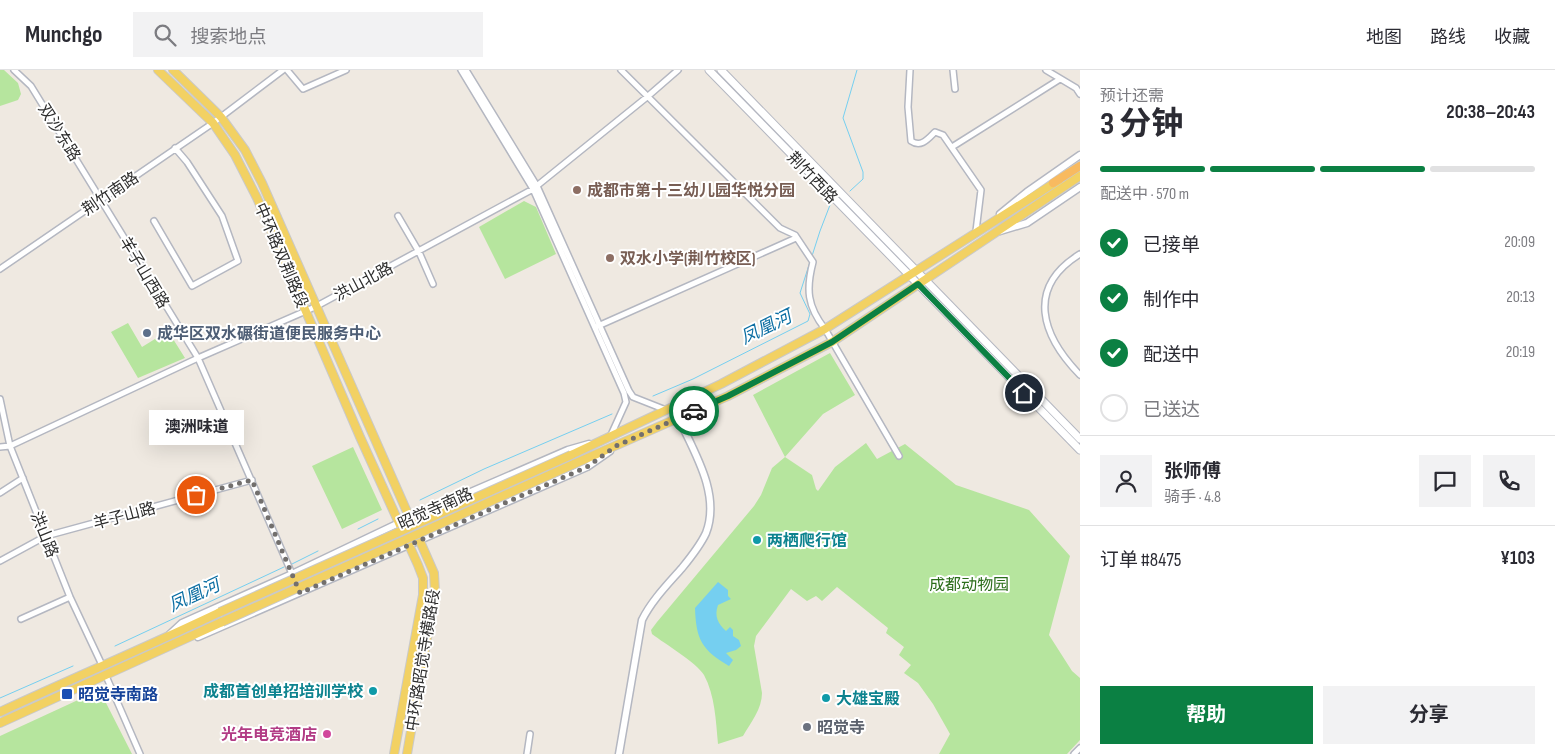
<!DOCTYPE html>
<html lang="zh">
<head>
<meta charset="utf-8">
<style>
  :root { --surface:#fff; --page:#f2f2f3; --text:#2b2b33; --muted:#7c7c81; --line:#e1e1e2; --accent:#0b8043 }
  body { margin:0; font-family:"Sofia Sans Condensed","Noto Sans SC",sans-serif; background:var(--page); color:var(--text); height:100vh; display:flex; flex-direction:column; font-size:19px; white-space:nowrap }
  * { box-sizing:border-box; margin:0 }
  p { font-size:16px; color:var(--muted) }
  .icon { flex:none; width:28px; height:28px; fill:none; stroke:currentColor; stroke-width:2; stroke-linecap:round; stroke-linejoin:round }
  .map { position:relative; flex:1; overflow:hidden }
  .details { display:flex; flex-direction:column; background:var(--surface); width:475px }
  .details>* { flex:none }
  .pin { position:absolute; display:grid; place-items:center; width:42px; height:42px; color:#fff; margin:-21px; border:2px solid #fff; border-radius:50%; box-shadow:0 1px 5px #0007 }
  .courier { position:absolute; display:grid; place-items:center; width:50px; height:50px; margin:-25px; border:4px solid #0b8043; border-radius:50%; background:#fff; color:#222; box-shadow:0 1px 6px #0007 }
  .bubble { position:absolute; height:35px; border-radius:0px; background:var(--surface); box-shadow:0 5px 20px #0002; font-size:16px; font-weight:700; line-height:35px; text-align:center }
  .head em { font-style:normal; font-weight:700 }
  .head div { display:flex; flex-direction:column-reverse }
  .head { display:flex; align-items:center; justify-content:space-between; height:85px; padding:0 20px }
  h1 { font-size:32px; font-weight:700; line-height:38px }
  .bar { display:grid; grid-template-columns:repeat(4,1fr); gap:8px 5px; align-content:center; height:60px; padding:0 20px }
  .bar i { height:6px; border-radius:4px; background:var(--line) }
  .bar .on { background:var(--accent) }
  .bar p { grid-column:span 4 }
  .line { display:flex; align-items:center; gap:12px; padding:0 20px; border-top:1px solid var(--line) }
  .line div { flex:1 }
  .round { display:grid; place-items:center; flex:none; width:52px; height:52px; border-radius:0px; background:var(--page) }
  ol { padding:0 20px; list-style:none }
  li { display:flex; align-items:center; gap:15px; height:55px }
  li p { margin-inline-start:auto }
  li .icon { padding:5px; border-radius:50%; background:var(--accent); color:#fff; stroke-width:4 }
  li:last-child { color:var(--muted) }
  li i { width:28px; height:28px; border:2px solid var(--line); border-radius:50% }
  .cta { display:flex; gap:10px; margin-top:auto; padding:10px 20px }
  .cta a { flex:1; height:58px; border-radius:0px; background:var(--accent); color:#fff; font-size:20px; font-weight:700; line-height:58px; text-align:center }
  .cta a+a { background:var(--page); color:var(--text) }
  header { display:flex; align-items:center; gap:30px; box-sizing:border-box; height:70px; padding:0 25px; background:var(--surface); border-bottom:1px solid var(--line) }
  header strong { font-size:24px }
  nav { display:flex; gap:28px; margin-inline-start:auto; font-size:18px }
  .search { width:350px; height:45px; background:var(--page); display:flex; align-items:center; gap:12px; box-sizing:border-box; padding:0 18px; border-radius:0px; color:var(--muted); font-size:19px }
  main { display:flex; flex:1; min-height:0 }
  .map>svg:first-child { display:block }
  .green { fill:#b6e59e }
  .water { fill:#75cff0 }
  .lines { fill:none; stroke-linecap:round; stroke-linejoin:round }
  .stream { stroke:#75cff0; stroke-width:1 }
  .minor-casing { stroke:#b4b7c1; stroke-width:8 }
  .tertiary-casing { stroke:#b4b7c1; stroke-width:9 }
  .secondary-casing { stroke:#b4b7c1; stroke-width:9 }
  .primary-casing { stroke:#c9c9c9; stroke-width:10 }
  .trunk-casing { stroke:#c9c9c9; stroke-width:10 }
  .minor { stroke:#fff; stroke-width:5 }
  .tertiary { stroke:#fff; stroke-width:6 }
  .secondary { stroke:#fff; stroke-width:7 }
  .primary { stroke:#f2d163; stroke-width:8 }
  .trunk { stroke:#f8ba60; stroke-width:8 }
  .primary-bridge-casing { stroke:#c9c9c9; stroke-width:10; stroke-linecap:butt }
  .primary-bridge { stroke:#f2d163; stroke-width:8 }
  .done { stroke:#726f6d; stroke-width:5; stroke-dasharray:0 9 }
  .route { stroke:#0b8043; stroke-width:6 }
  .education-dot { fill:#8d6e63; stroke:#fff; stroke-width:2 }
  .service-dot { fill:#5c6f8a; stroke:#fff; stroke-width:2 }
  .culture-dot { fill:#0f9aa8; stroke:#fff; stroke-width:2 }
  .transit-dot { fill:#1a4fb4; stroke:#fff; stroke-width:2 }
  .worship-dot { fill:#6b7280; stroke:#fff; stroke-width:2 }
  .hotel-dot { fill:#d1479c; stroke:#fff; stroke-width:2 }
  .labels { text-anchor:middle; stroke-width:4; stroke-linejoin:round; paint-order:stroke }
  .street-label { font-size:16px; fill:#2e2e2e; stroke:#fff }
  .education-label { font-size:16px; font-weight:bold; fill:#785e54; stroke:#fff; text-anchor:start }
  .service-label { font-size:16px; font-weight:bold; fill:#4e5e75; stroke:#fff; text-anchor:start }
  .culture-label { font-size:16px; font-weight:bold; fill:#0d838f; stroke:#fff; text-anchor:start }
  .park-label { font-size:16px; fill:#2c6e1b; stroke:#fff }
  .transit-label { font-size:16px; font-weight:bold; fill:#164399; stroke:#fff; text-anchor:start }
  .worship-label { font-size:16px; font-weight:bold; fill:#5b616d; stroke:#fff; text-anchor:start }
  .hotel-label { font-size:16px; font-weight:bold; fill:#b23c85; stroke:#fff; text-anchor:end }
  .water-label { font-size:18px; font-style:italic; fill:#0d6fa3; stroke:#fff }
</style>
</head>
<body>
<header>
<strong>Munchgo</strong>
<div class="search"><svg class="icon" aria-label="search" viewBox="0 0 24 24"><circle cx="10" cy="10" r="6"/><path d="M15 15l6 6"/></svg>搜索地点</div>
<nav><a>地图</a><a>路线</a><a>收藏</a></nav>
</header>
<main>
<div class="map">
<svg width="1080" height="684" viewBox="0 0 1080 684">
  <rect width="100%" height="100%" fill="#efe9e1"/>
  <path class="green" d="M 0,0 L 4,0 L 18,13 L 21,24 L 18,30 L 0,36 Z
    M 524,131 L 536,137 L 556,184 L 505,209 L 479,157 Z
    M 128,253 L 142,277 L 168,261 L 185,288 L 138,308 L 111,262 Z
    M 830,283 L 855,325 L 823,344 L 785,387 L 812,405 L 816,419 L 818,421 L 835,397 L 866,373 L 877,389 L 905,374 L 956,415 L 1029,440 L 1070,486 L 1049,565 L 1072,601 L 1080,608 L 1080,670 L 1067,684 L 939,684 L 950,664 L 933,634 L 918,613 L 904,603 L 911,595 L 899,585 L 904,577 L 886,563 L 888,558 L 837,517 L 822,531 L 816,526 L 807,531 L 791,519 L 756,566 L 754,576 L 762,623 C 762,639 751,652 743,666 L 718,674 C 716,652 715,625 704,605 C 696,592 665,574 652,564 L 651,560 L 657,552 L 754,436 L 761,425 L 772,398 L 785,387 L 753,325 Z
    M 353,377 L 382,440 L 342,459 L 312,396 Z
    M 91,624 L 105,631 L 132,684 L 0,684 L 0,666 Z"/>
  <path class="water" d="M 718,512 L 728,520 L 728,526 L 731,529 L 718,535 C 714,546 718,554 726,561 L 730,557 L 733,560 L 733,566 L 739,570 L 741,576 L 736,580 L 726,583 L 733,590 L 729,596 C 702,580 696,570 695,538 Z"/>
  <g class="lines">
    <path class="stream" d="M 850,121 L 863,109 L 863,102 L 843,48 L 857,0
      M 812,186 L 820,161 L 830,135
      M 653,326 L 693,309 L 808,251 L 810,244 L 800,223 L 810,192
      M 420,430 L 484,399 L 612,344
      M 358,459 L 378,449
      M 292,494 L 318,481
      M 115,576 L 284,497
      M 0,628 L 73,596"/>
    <defs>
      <path id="minor" d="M 14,0 L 31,16 L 198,288 L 299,520
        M 287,0 L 303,19 L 346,0
        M 461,0 L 533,119 L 624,323 L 626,332 L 611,365
        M 466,0 L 537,116 L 629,321 L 633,327 L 666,340
        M 621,0 L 780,158 L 795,165 L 813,192 C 806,219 807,236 825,259 L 899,386
        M 910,0 L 908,37 L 911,71 C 921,78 928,69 935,62 L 943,65 L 981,120 L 976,161
        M 953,0 L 955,19
        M 1046,0 L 1076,18 L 1080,24
        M 952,77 L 1060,9
        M 398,146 L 419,182 L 433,214
        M 154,151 L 192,216 L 238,191 L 222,146 L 187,92 L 175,78
        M 1080,184 C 1025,218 1042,266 1080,305
        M 0,199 L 213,53 L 283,0
        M 598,256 L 796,168
        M 0,329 L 10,376 L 70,527 L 102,595
        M 0,377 L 10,376 L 198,288 L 315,237 L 533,119 L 647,27 L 678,0
        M 0,423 L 23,408
        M 0,491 L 46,466 L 252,410
        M 21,549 L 70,527
        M 106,606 L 140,684
        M 527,684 L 530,664
        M 1074,684 L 1080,678"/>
      <path id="tertiary" d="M 1000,144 L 1027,122 L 1080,85
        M 1000,161 L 1027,153 L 1080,117
        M 169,565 L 182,553 L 292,504 L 399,453 L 568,380 L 589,374
        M 198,567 L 587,397 L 610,381
        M 619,684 L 642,550 C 652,530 668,514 682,498 C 691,487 700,476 706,463 C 721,424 694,382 678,347"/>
      <path id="secondary" d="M 709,0 L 1080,380
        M 721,0 L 1080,369"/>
      <path id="primary" d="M 158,0 L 213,53 L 235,85 L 257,128 L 360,367 L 418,495 L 423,508 L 423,525 L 394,684
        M 173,0 L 221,47 L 245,80 L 262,113 L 434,503 L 435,522 L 407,684
        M 571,385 L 721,314 L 825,259 L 1059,110
        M 574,394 L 728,326 L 832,272 L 1080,106
        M 0,642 C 73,608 147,577 220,542
        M 0,653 L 222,552"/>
      <path id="trunk" d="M 1053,113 L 1080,96"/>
    </defs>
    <use href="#minor" class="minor-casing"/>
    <use href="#tertiary" class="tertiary-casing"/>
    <use href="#secondary" class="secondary-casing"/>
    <use href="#primary" class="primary-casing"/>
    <use href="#trunk" class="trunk-casing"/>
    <use href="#minor" class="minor"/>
    <use href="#tertiary" class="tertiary"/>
    <use href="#secondary" class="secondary"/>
    <use href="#primary" class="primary"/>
    <use href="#trunk" class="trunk"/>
    <defs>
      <path id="primary-bridge" d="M 220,542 L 571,385
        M 222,552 L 574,394"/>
    </defs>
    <use href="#primary-bridge" class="primary-bridge-casing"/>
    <use href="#primary-bridge" class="primary-bridge"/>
  </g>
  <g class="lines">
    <path class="done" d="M 196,425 L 252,410 L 300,523 L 587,397 L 616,376 L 694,341"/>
    <path class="route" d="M 694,341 L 728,326 L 832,272 L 918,214 L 1024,323"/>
  </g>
  <g class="education-dot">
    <circle cx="577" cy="120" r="5"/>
    <circle cx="610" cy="188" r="5"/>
  </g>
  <circle class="service-dot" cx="147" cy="263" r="5"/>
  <g class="culture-dot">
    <circle cx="757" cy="470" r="5"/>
    <circle cx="373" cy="621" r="5"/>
    <circle cx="826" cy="628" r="5"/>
  </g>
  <rect class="transit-dot" x="61" y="618" width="12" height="12" rx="2.5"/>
  <circle class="worship-dot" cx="807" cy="657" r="5"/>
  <circle class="hotel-dot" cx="327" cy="664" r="5"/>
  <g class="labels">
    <g class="street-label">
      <text transform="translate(60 62) rotate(58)" y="6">双沙东路</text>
      <text transform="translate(813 107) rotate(46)" y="6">荆竹西路</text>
      <text transform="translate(110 123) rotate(-34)" y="6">荆竹南路</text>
      <text transform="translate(282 185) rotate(67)" y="6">中环路双荆路段</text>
      <text transform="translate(145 202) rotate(59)" y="6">羊子山西路</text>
      <text transform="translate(363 211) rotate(-28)" y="6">洪山北路</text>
      <text transform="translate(435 438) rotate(-24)" y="6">昭觉寺南路</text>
      <text transform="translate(124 445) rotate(-15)" y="6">羊子山路</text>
      <text transform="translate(45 464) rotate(68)" y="6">洪山路</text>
      <text transform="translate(422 590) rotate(-81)" y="6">中环路昭觉寺横路段</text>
    </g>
    <g class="education-label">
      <text x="587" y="126">成都市第十三幼儿园华悦分园</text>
      <text x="620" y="194">双水小学(荆竹校区)</text>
    </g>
    <g class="service-label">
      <text x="157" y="269">成华区双水碾街道便民服务中心</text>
    </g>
    <g class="culture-label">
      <text x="767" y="476">两栖爬行馆</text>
      <text x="363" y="627" text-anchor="end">成都首创单招培训学校</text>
      <text x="836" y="634">大雄宝殿</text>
    </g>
    <g class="park-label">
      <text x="969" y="520">成都动物园</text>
    </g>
    <g class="transit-label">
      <text x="78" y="630">昭觉寺南路</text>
    </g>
    <g class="worship-label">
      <text x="817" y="663">昭觉寺</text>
    </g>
    <g class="hotel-label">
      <text x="317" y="670">光年电竞酒店</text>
    </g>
    <g class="water-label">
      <text transform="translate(766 257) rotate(-26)" y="6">凤凰河</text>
      <text transform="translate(194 525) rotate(-25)" y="6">凤凰河</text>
    </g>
  </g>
</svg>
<div class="pin" style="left:196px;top:425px;background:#ea580c"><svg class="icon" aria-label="bag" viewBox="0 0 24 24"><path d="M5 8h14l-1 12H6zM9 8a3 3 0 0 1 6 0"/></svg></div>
<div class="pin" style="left:1024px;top:323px;background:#1f2937"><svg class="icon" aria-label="home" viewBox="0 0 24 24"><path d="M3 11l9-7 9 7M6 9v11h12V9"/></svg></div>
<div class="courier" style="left:694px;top:341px"><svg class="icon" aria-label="car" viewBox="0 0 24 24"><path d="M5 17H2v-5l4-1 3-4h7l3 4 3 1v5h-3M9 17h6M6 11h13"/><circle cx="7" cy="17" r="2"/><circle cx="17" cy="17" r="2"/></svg></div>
<div class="bubble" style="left:149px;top:340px;width:95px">澳洲味道</div>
</div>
<section class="details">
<div class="head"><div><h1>3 分钟</h1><p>预计还需</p></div><em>20:38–20:43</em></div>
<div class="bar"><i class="on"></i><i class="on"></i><i class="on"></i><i></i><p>配送中 · 570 m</p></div>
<ol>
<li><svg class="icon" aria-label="check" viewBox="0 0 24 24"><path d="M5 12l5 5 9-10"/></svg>已接单<p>20:09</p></li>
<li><svg class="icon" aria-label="check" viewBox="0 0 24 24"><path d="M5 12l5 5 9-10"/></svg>制作中<p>20:13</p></li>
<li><svg class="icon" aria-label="check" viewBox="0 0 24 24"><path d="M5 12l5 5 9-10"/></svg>配送中<p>20:19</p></li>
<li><i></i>已送达</li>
</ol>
<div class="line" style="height:90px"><a class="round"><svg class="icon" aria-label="person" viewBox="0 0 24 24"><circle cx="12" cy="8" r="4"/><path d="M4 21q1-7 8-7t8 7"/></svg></a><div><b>张师傅</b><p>骑手 · 4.8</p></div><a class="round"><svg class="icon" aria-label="chat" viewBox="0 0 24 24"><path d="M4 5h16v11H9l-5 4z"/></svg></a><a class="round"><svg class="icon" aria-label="phone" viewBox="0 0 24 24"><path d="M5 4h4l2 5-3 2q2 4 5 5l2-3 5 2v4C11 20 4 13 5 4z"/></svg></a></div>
<div class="line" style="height:65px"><div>订单 #8475</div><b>¥103</b></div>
<div class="cta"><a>帮助</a><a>分享</a></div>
</section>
</main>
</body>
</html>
